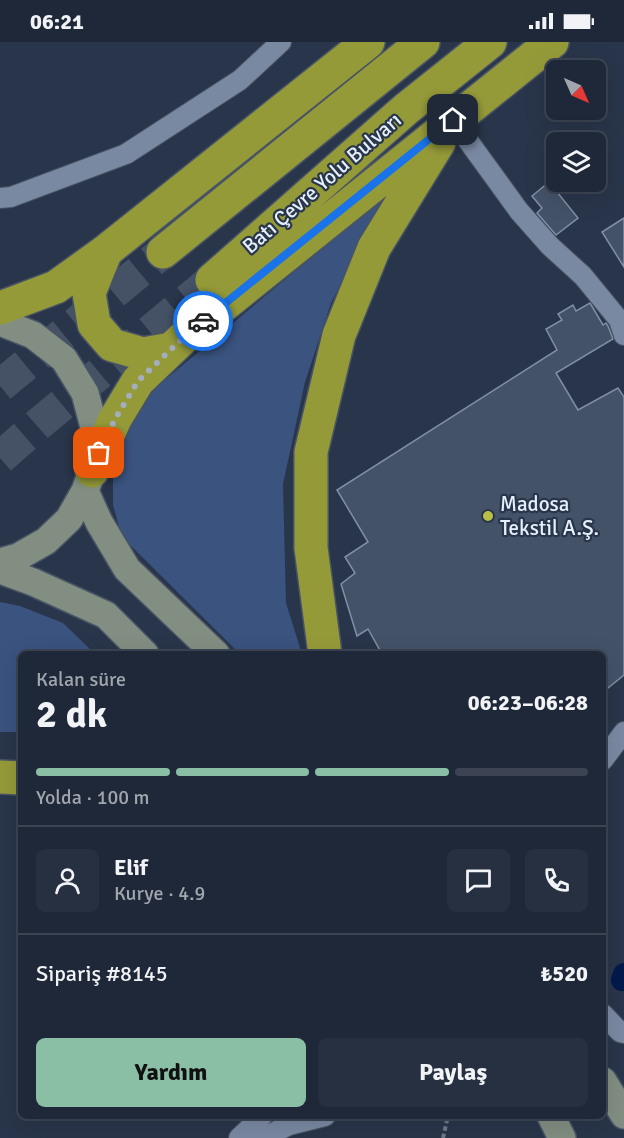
<!DOCTYPE html>
<html lang="tr">
<head>
<meta charset="utf-8">
<style>
  :root { --surface:#1f2838; --page:#273040; --text:#f1f3f6; --muted:#a1a6ae; --line:#3c4453; --accent:#8abfa5 }
  body { margin:0; font-family:Signika,sans-serif; background:var(--page); color:var(--text); height:100vh; display:flex; flex-direction:column; font-size:22px; white-space:nowrap }
  * { box-sizing:border-box; margin:0 }
  p { font-size:20px; color:var(--muted) }
  .icon { flex:none; width:33px; height:33px; fill:none; stroke:currentColor; stroke-width:2; stroke-linecap:round; stroke-linejoin:round }
  .map { position:relative; flex:1; overflow:hidden }
  .panel { position:absolute; left:18px; top:609px; width:588px; height:468px; display:flex; flex-direction:column; background:var(--surface); border-radius:9px; box-shadow:0 6px 24px #0002,0 0 0 2px var(--line) }
  .panel>* { flex:none }
  .needle { width:39px; rotate:135deg }
  .fabs { position:absolute; left:546px; top:18px; display:grid; gap:12px }
  .fabs a { display:grid; place-items:center; width:60px; height:60px; border-radius:9px; background:var(--surface); box-shadow:0 6px 24px #0002,0 0 0 2px var(--line); font-size:30px }
  .pin { position:absolute; display:grid; place-items:center; width:51px; height:51px; color:#fff; margin:-26px; border-radius:12px; box-shadow:0 3px 9px #0006 }
  .courier { position:absolute; display:grid; place-items:center; width:60px; height:60px; margin:-30px; border:4px solid #1a73e8; border-radius:50%; background:#fff; color:#222; box-shadow:0 2px 8px #0007 }
  .summary em { font-style:normal; font-weight:800 }
  .summary div { display:flex; flex-direction:column-reverse }
  .summary { display:flex; align-items:center; justify-content:space-between; height:102px; padding:0 18px }
  h1 { font-size:39px; font-weight:800; line-height:45px }
  .bar { display:grid; grid-template-columns:repeat(4,1fr); gap:9px 6px; align-content:center; height:72px; padding:0 18px }
  .bar i { height:8px; border-radius:4px; background:var(--line) }
  .bar .selected { background:var(--accent) }
  .bar p { grid-column:span 4 }
  .line { display:flex; align-items:center; gap:15px; padding:0 18px; border-top:2px solid var(--line) }
  .line div { flex:1 }
  .round { display:grid; place-items:center; flex:none; width:63px; height:63px; border-radius:9px; background:var(--page) }
  .cta { display:flex; gap:12px; margin-top:auto; padding:12px 18px }
  .cta a { flex:1; height:69px; border-radius:9px; background:var(--accent); color:#111; font-size:24px; font-weight:800; line-height:69px; text-align:center }
  .cta a+a { background:var(--page); color:var(--text) }
  .status { display:flex; justify-content:space-between; align-items:center; height:42px; padding:0 30px; background:var(--surface); direction:ltr }
  .status svg { height:16px; fill:currentColor }
  .map>svg:first-child { display:block }
  .green { fill:#3a537f }
  .lines { fill:none; stroke-linecap:round; stroke-linejoin:round }
  .canal { stroke:#011a4b; stroke-width:22 }
  .building { fill:#445268; stroke:#808fa8; stroke-width:1.5 }
  .highway-tunnel { stroke:#455165; stroke-width:33; stroke-dasharray:33 16; stroke-linecap:butt }
  .street-casing { stroke:#485465; stroke-width:22 }
  .secondary-casing { stroke:#485465; stroke-width:30 }
  .highway-casing { stroke:#485465; stroke-width:36 }
  .path { stroke:#6d788a; stroke-width:4; stroke-dasharray:4.5 3; stroke-linecap:butt }
  .street { stroke:#7a89a2; stroke-width:20 }
  .secondary { stroke:#828e82; stroke-width:27 }
  .highway { stroke:#959a39; stroke-width:33 }
  .done { stroke:#a4aebe; stroke-width:6; stroke-dasharray:0 10.8 }
  .route { stroke:#1a73e8; stroke-width:8 }
  .poi-dot { fill:#b9c046; stroke:#29354a; stroke-width:2 }
  .labels { text-anchor:middle; stroke-width:4.5; stroke-linejoin:round; paint-order:stroke }
  .street-label { font-size:21px; fill:#e6effc; stroke:#29354a }
  .poi-label { font-size:21px; fill:#e6effc; stroke:#29354a; text-anchor:start }
</style>
</head>
<body>
<div class="status"><b>06:21</b><svg viewBox="0 0 49 12"><path d="M0 12V9h3v3zM5 12V6h3v6zM10 12V3h3v9zM15 12V0h3v12zM26 1h20v11H26zM47 4h2v5h-2z"/></svg></div>
<div class="map">
<svg width="624" height="1096" viewBox="0 0 624 1096">
  <rect width="100%" height="100%" fill="#29354a"/>
  <path class="green" d="M 387,152 L 331,261 L 305,340 L 283,442 L 286,561 L 302,612 L 240,612 L 122,495 L 113,463 L 113,428 L 126,389 L 154,347 Z
    M 0,560 L 20,564 L 63,581 L 95,612 L 21,612 L 21,690 L 0,690 Z"/>
  <g class="lines">
    <path class="canal" d="M 622,938 L 624,932"/>
  </g>
  <path class="building" d="M 549,140 L 578,176 L 556,193 L 537,171 L 542,166 L 532,154 Z
    M 624,176 L 624,225 L 602,190 Z
    M 590,261 L 603,283 L 606,281 L 608,284 L 613,297 L 556,331 L 578,368 L 618,346 L 624,355 L 624,633 L 603,650 L 603,612 L 382,612 L 368,587 L 357,594 L 341,542 L 355,531 L 345,515 L 368,500 L 337,448 L 557,308 L 546,287 L 562,278 L 558,272 L 573,263 L 576,269 Z"/>
  <g class="lines">
    <path class="highway-tunnel" d="M 0,344 L 163,210
      M 0,416 L 41,380 L 212,238"/>
    <defs>
      <path id="street" d="M 453,78 L 519,169 L 550,204 L 583,234 L 619,278 L 624,293
        M 0,156 L 11,155 L 126,112 L 240,38 L 281,0
        M 603,718 L 624,690
        M 603,972 L 620,990 L 624,991
        M 239,1096 L 262,1074
        M 263,1096 L 289,1083 L 325,1074"/>
      <path id="secondary" d="M 0,280 L 33,293 L 64,317 L 85,351 L 95,389 L 92,429 L 85,449 L 69,477 L 46,499 L 18,515 L 0,520
        M 85,449 L 99,480 L 127,527 L 216,612
        M 0,528 L 33,540 L 106,573 L 145,612
        M 603,1039 L 624,1073
        M 551,1074 L 562,1096"/>
      <path id="highway" d="M 106,209 L 89,251 L 94,282 L 112,303 L 143,312 L 171,307
        M 163,210 L 423,0
        M 212,238 L 406,67 L 490,0
        M 0,266 L 56,245 L 106,209 L 368,0
        M 92,429 L 115,377 L 138,339 L 184,295 L 552,0
        M 325,612 L 311,506 L 311,410 L 339,293 L 374,206 L 439,100
        M 0,735 L 21,736"/>
    </defs>
    <use href="#street" class="street-casing"/>
    <use href="#secondary" class="secondary-casing"/>
    <use href="#highway" class="highway-casing"/>
    <path class="path" d="M 443,1096 L 448,1074"/>
    <use href="#street" class="street"/>
    <use href="#secondary" class="secondary"/>
    <use href="#highway" class="highway"/>
  </g>
  <g class="lines">
    <path class="done" d="M 99,411 L 115,377 L 138,339 L 184,295 L 203,279"/>
    <path class="route" d="M 203,279 L 453,78"/>
  </g>
  <circle class="poi-dot" cx="488" cy="474" r="6"/>
  <g class="labels">
    <g class="street-label">
      <text transform="translate(322 141) rotate(-41)" y="7">Batı Çevre Yolu Bulvarı</text>
    </g>
    <g class="poi-label">
      <text x="500" y="469">Madosa<tspan x="500" dy="24">Tekstil A.Ş.</tspan></text>
    </g>
  </g>
</svg>
<div class="fabs">
<a><svg class="needle" viewBox="-14 -14 28 28"><path d="M0-13l5 13h-10z" fill="#e53935"/><path d="M0 13l5-13h-10z" fill="#a1a6ae"/></svg></a>
<a><svg class="icon" aria-label="layers" viewBox="0 0 24 24"><path d="M12 4l9 5-9 5-9-5zM3 14l9 5 9-5"/></svg></a>
</div>
<div class="pin" style="left:99px;top:411px;background:#ea580c"><svg class="icon" aria-label="bag" viewBox="0 0 24 24"><path d="M5 8h14l-1 12H6zM9 8a3 3 0 0 1 6 0"/></svg></div>
<div class="pin" style="left:453px;top:78px;background:#1f2937"><svg class="icon" aria-label="home" viewBox="0 0 24 24"><path d="M3 11l9-7 9 7M6 9v11h12V9"/></svg></div>
<div class="courier" style="left:203px;top:279px"><svg class="icon" aria-label="car" viewBox="0 0 24 24"><path d="M5 17H2v-5l4-1 3-4h7l3 4 3 1v5h-3M9 17h6M6 11h13"/><circle cx="7" cy="17" r="2"/><circle cx="17" cy="17" r="2"/></svg></div>
<section class="panel">
<div class="summary"><div><h1>2 dk</h1><p>Kalan süre</p></div><em>06:23–06:28</em></div>
<div class="bar"><i class="selected"></i><i class="selected"></i><i class="selected"></i><i></i><p>Yolda · 100 m</p></div>
<div class="line" style="height:108px"><a class="round"><svg class="icon" aria-label="person" viewBox="0 0 24 24"><circle cx="12" cy="8" r="4"/><path d="M4 21q1-7 8-7t8 7"/></svg></a><div><b>Elif</b><p>Kurye · 4.9</p></div><a class="round"><svg class="icon" aria-label="chat" viewBox="0 0 24 24"><path d="M4 5h16v11H9l-5 4z"/></svg></a><a class="round"><svg class="icon" aria-label="phone" viewBox="0 0 24 24"><path d="M5 4h4l2 5-3 2q2 4 5 5l2-3 5 2v4C11 20 4 13 5 4z"/></svg></a></div>
<div class="line" style="height:78px"><div>Sipariş #8145</div><b>₺520</b></div>
<div class="cta"><a>Yardım</a><a>Paylaş</a></div>
</section>
</div>
</body>
</html>
